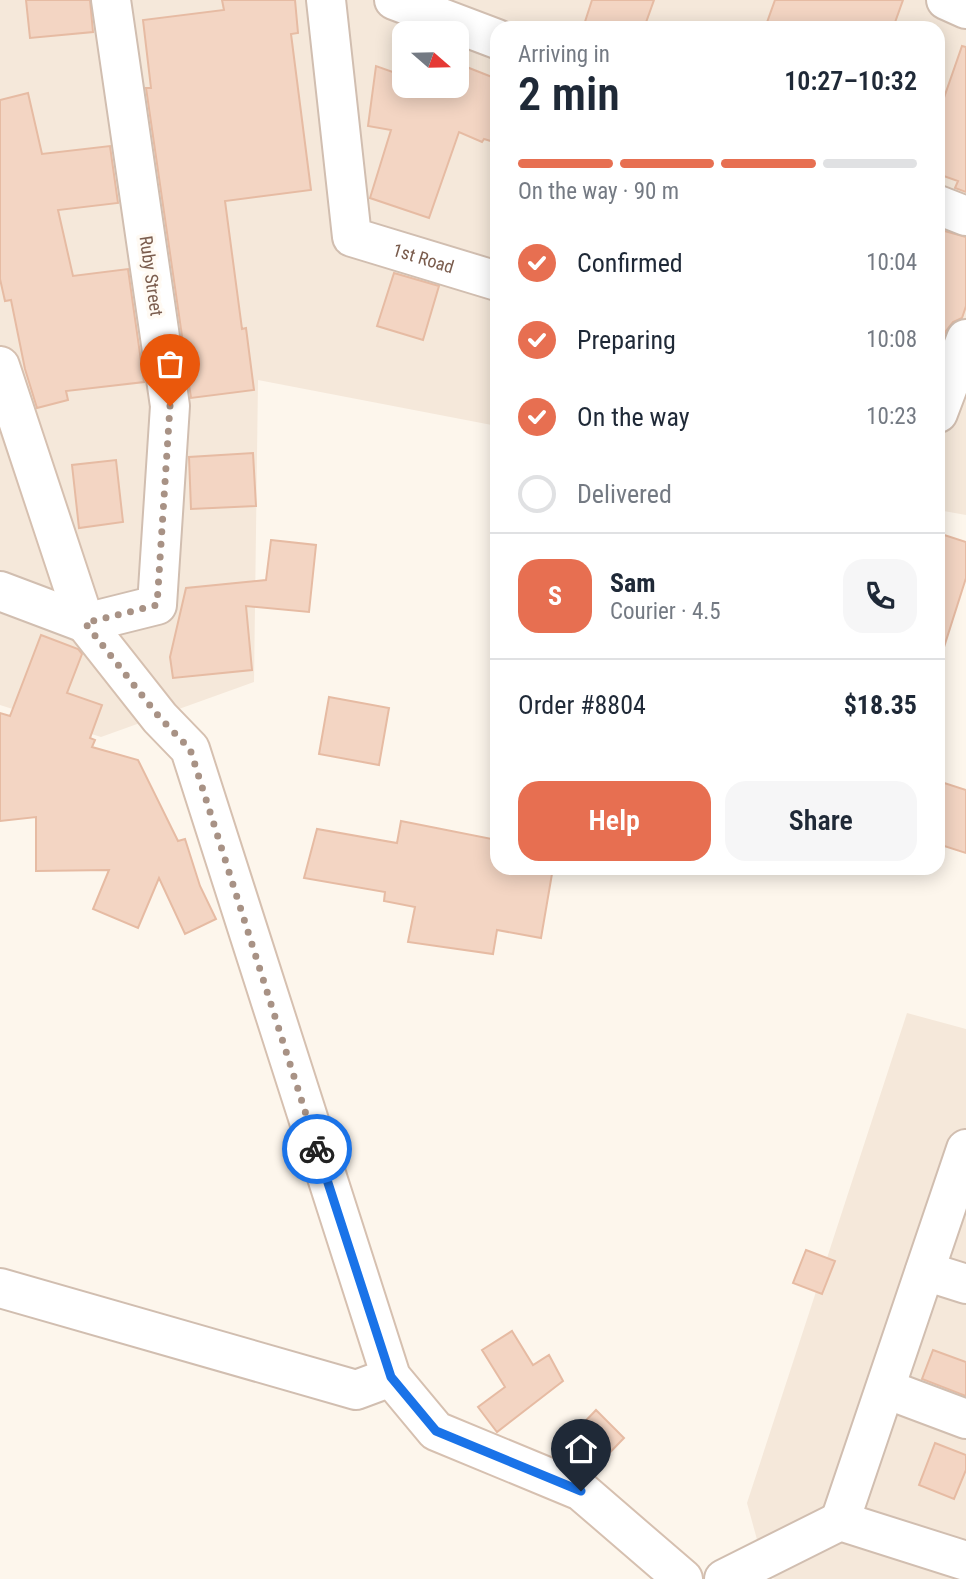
<!DOCTYPE html>
<html lang="en">
<head>
<meta charset="utf-8">
<style>
  :root { --surface:#fff; --page:#f6f6f7; --text:#1f2937; --muted:#747a83; --line:#e0e1e3; --accent:#e76f51 }
  body { margin:0; font-family:"Roboto Condensed",sans-serif; background:var(--page); color:var(--text); height:100vh; display:flex; flex-direction:column; font-size:26px; white-space:nowrap }
  * { box-sizing:border-box; margin:0 }
  p { font-size:23px; color:var(--muted) }
  .icon { flex:none; width:38px; height:38px; fill:none; stroke:currentColor; stroke-width:2; stroke-linecap:round; stroke-linejoin:round }
  .map { position:relative; flex:1; overflow:hidden }
  .drawer { position:absolute; left:490px; top:21px; width:455px; height:854px; display:flex; flex-direction:column; background:var(--surface); border-radius:21px; box-shadow:0 4px 18px #0003 }
  .drawer>* { flex:none }
  .needle { width:46px; rotate:110deg }
  .fabs { position:absolute; left:392px; top:21px; display:grid; gap:14px }
  .fabs a { display:grid; place-items:center; width:77px; height:77px; border-radius:14px; background:var(--surface); box-shadow:0 4px 18px #0003; font-size:35px }
  .pin { position:absolute; display:grid; place-items:center; width:60px; height:60px; color:#fff; margin:-72px -30px; border-radius:50% 50% 50% 0; rotate:-45deg; box-shadow:0 0 7px #0007 }
  .pin .icon { rotate:45deg }
  .courier { position:absolute; display:grid; place-items:center; width:70px; height:70px; margin:-35px; border:5px solid #1a73e8; border-radius:50%; background:#fff; color:#222; box-shadow:0 2px 9px #0007 }
  .summary em { font-style:normal; font-weight:600 }
  .summary div { display:flex; flex-direction:column-reverse }
  .summary { display:flex; align-items:center; justify-content:space-between; height:119px; padding:0 28px }
  h1 { font-size:46px; font-weight:600; line-height:52px }
  .bar { display:grid; grid-template-columns:repeat(4,1fr); gap:10px 7px; align-content:center; height:84px; padding:0 28px }
  .bar i { height:9px; border-radius:5px; background:var(--line) }
  .bar .on { background:var(--accent) }
  .bar p { grid-column:span 4 }
  .line { display:flex; align-items:center; gap:18px; padding:0 28px; border-top:2px solid var(--line) }
  .line div { flex:1 }
  .round { display:grid; place-items:center; flex:none; width:74px; height:74px; border-radius:21px; background:var(--page) }
  ol { padding:0 28px; list-style:none }
  li { display:flex; align-items:center; gap:21px; height:77px }
  li p { margin-inline-start:auto }
  li .icon { padding:7px; border-radius:50%; background:var(--accent); color:#fff; stroke-width:4 }
  li:last-child { color:var(--muted) }
  li i { width:38px; height:38px; border:4px solid var(--line); border-radius:50% }
  .button { display:flex; gap:14px; margin-top:auto; padding:14px 28px }
  .button a { flex:1; height:80px; border-radius:21px; background:var(--accent); color:#fff; font-size:28px; font-weight:600; line-height:80px; text-align:center }
  .button a+a { background:var(--page); color:var(--text) }
  .map>svg:first-child { display:block }
  .residential { fill:#f5e8da; fill-rule:evenodd }
  .building { fill:#f3d5c3; stroke:#e6bba3; stroke-width:2 }
  .lines { fill:none; stroke-linecap:round; stroke-linejoin:round }
  .street-casing { stroke:#d1beb0; stroke-width:42 }
  .secondary-casing { stroke:#d6c0b0; stroke-width:42 }
  .street { stroke:#fff; stroke-width:38 }
  .secondary { stroke:#fff; stroke-width:38 }
  .done { stroke:#a89285; stroke-width:7; stroke-dasharray:0 12.6 }
  .route { stroke:#1a73e8; stroke-width:9 }
  .labels { text-anchor:middle; stroke-width:7; stroke-linejoin:round; paint-order:stroke }
  .street-label { font-size:18px; fill:#7a5c4d; stroke:#fffaf3 }
</style>
</head>
<body>
<div class="map">
<svg width="966" height="1579" viewBox="0 0 966 1579">
  <rect width="100%" height="100%" fill="#fdf6ec"/>
  <path class="residential" d="M 0,0 L 966,0 L 966,515 L 938,510 L 938,28 L 497,28 L 497,426 L 258,380 L 254,682 L 101,737 L 0,705 ZM 404,33 L 457,33 L 457,86 L 404,86 Z
    M 907,1013 L 966,1029 L 966,1579 L 775,1579 L 767,1576 L 747,1503 Z"/>
  <path class="building" d="M 26,0 L 90,0 L 93,32 L 30,38 Z
    M 222,0 L 295,0 L 298,33 L 291,34 L 311,190 L 225,201 L 242,329 L 246,328 L 254,390 L 191,398 L 146,88 L 151,88 L 143,20 L 224,10 Z
    M 592,0 L 654,0 L 644,28 L 583,28 Z
    M 775,0 L 903,0 L 893,28 L 765,28 Z
    M 962,46 L 966,47 L 966,192 L 955,188 L 958,181 L 938,174 L 938,115 Z
    M 459,64 L 497,79 L 497,143 L 484,139 L 482,142 L 459,132 L 429,218 L 370,198 L 391,130 L 368,126 L 376,66 L 404,76 L 404,86 L 457,86 Z
    M 28,93 L 42,154 L 110,146 L 118,203 L 58,210 L 73,276 L 128,269 L 144,382 L 66,391 L 68,400 L 37,408 L 25,369 L 11,300 L 5,301 L 0,279 L 0,100 Z
    M 941,230 L 966,237 L 966,306 L 962,318 L 953,322 L 946,331 L 938,351 L 938,237 Z
    M 394,273 L 439,286 L 423,340 L 377,326 Z
    M 253,453 L 256,506 L 191,509 L 189,457 Z
    M 116,460 L 123,522 L 79,528 L 72,465 Z
    M 938,533 L 966,542 L 966,578 L 944,647 L 938,646 Z
    M 271,540 L 316,545 L 309,612 L 246,606 L 252,670 L 173,678 L 170,657 L 186,588 L 266,580 Z
    M 41,635 L 78,649 L 82,654 L 67,693 L 102,705 L 90,738 L 95,740 L 92,747 L 138,760 L 178,841 L 185,839 L 200,886 L 216,919 L 185,934 L 159,878 L 138,928 L 93,909 L 109,870 L 36,871 L 36,817 L 0,821 L 0,713 L 10,716 Z
    M 329,697 L 389,708 L 379,765 L 319,754 Z
    M 938,781 L 966,790 L 966,853 L 938,844 Z
    M 401,821 L 497,840 L 497,868 L 553,868 L 541,938 L 497,930 L 493,954 L 408,942 L 415,907 L 384,901 L 385,892 L 304,878 L 317,829 L 397,843 Z
    M 806,1250 L 835,1261 L 822,1294 L 793,1283 Z
    M 512,1331 L 533,1365 L 549,1355 L 563,1381 L 497,1432 L 478,1407 L 505,1387 L 482,1350 Z
    M 933,1350 L 966,1362 L 966,1396 L 922,1379 Z
    M 596,1410 L 624,1438 L 591,1472 L 562,1459 L 555,1453 Z
    M 935,1443 L 966,1455 L 966,1470 L 954,1499 L 919,1485 Z"/>
  <g class="lines">
    <defs>
      <g id="street">
        <path id="s1" d="M 326,0 L 352,237 L 497,281"/>
        <path d="M 394,0 L 497,39"/>
        <path d="M 946,0 L 966,9"/>
        <path d="M 938,205 L 966,216"/>
        <path d="M 938,413 L 966,339"/>
        <path d="M 0,591 L 85,623 L 157,605 L 170,406 L 111,0"/>
        <path d="M 925,1271 L 966,1284"/>
        <path d="M 0,1288 L 356,1390 L 391,1377"/>
        <path d="M 886,1389 L 966,1419"/>
        <path d="M 840,1521 L 966,1149"/>
        <path d="M 724,1579 L 840,1521 L 966,1561"/>
      </g>
      <path id="secondary" d="M 0,366 L 85,623 L 160,718 L 190,749 L 391,1377 L 436,1431 L 581,1491 L 683,1579"/>
    </defs>
    <use href="#street" class="street-casing"/>
    <use href="#secondary" class="secondary-casing"/>
    <use href="#street" class="street"/>
    <use href="#secondary" class="secondary"/>
  </g>
  <g class="lines">
    <path class="done" d="M 170,406 L 157,605 L 85,623 L 160,718 L 190,749 L 317,1149"/>
    <path class="route" d="M 317,1149 L 391,1377 L 436,1431 L 581,1491"/>
  </g>
  <g class="labels">
    <g class="street-label">
      <text dy="6" stroke="none"><textPath href="#s1" startOffset="313">1st Road</textPath></text>
      <text transform="translate(151 276) rotate(82)" y="6">Ruby Street</text>
    </g>
  </g>
</svg>
<div class="fabs">
<a><svg class="needle" viewBox="-14 -14 28 28"><path d="M0-13l5 13h-10z" fill="#e53935"/><path d="M0 13l5-13h-10z" fill="#747a83"/></svg></a>
</div>
<div class="pin" style="left:170px;top:406px;background:#ea580c"><svg class="icon" aria-label="bag" viewBox="0 0 24 24"><path d="M5 8h14l-1 12H6zM9 8a3 3 0 0 1 6 0"/></svg></div>
<div class="pin" style="left:581px;top:1491px;background:#1f2937"><svg class="icon" aria-label="home" viewBox="0 0 24 24"><path d="M3 11l9-7 9 7M6 9v11h12V9"/></svg></div>
<div class="courier" style="left:317px;top:1149px"><svg class="icon" aria-label="bike" viewBox="0 0 24 24"><circle cx="6" cy="16" r="4"/><circle cx="18" cy="16" r="4"/><path d="M6 16l4-8h5l3 8M10 8l3 8H6M13 5h3"/></svg></div>
<section class="drawer">
<div class="summary"><div><h1>2 min</h1><p>Arriving in</p></div><em>10:27–10:32</em></div>
<div class="bar"><i class="on"></i><i class="on"></i><i class="on"></i><i></i><p>On the way · 90 m</p></div>
<ol>
<li><svg class="icon" aria-label="check" viewBox="0 0 24 24"><path d="M5 12l5 5 9-10"/></svg>Confirmed<p>10:04</p></li>
<li><svg class="icon" aria-label="check" viewBox="0 0 24 24"><path d="M5 12l5 5 9-10"/></svg>Preparing<p>10:08</p></li>
<li><svg class="icon" aria-label="check" viewBox="0 0 24 24"><path d="M5 12l5 5 9-10"/></svg>On the way<p>10:23</p></li>
<li><i></i>Delivered</li>
</ol>
<div class="line" style="height:126px"><b class="round" style="background:var(--accent);color:#fff">S</b><div><b>Sam</b><p>Courier · 4.5</p></div><a class="round"><svg class="icon" aria-label="phone" viewBox="0 0 24 24"><path d="M5 4h4l2 5-3 2q2 4 5 5l2-3 5 2v4C11 20 4 13 5 4z"/></svg></a></div>
<div class="line" style="height:91px"><div>Order #8804</div><b>$18.35</b></div>
<div class="button"><a>Help</a><a>Share</a></div>
</section>
</div>
</body>
</html>
